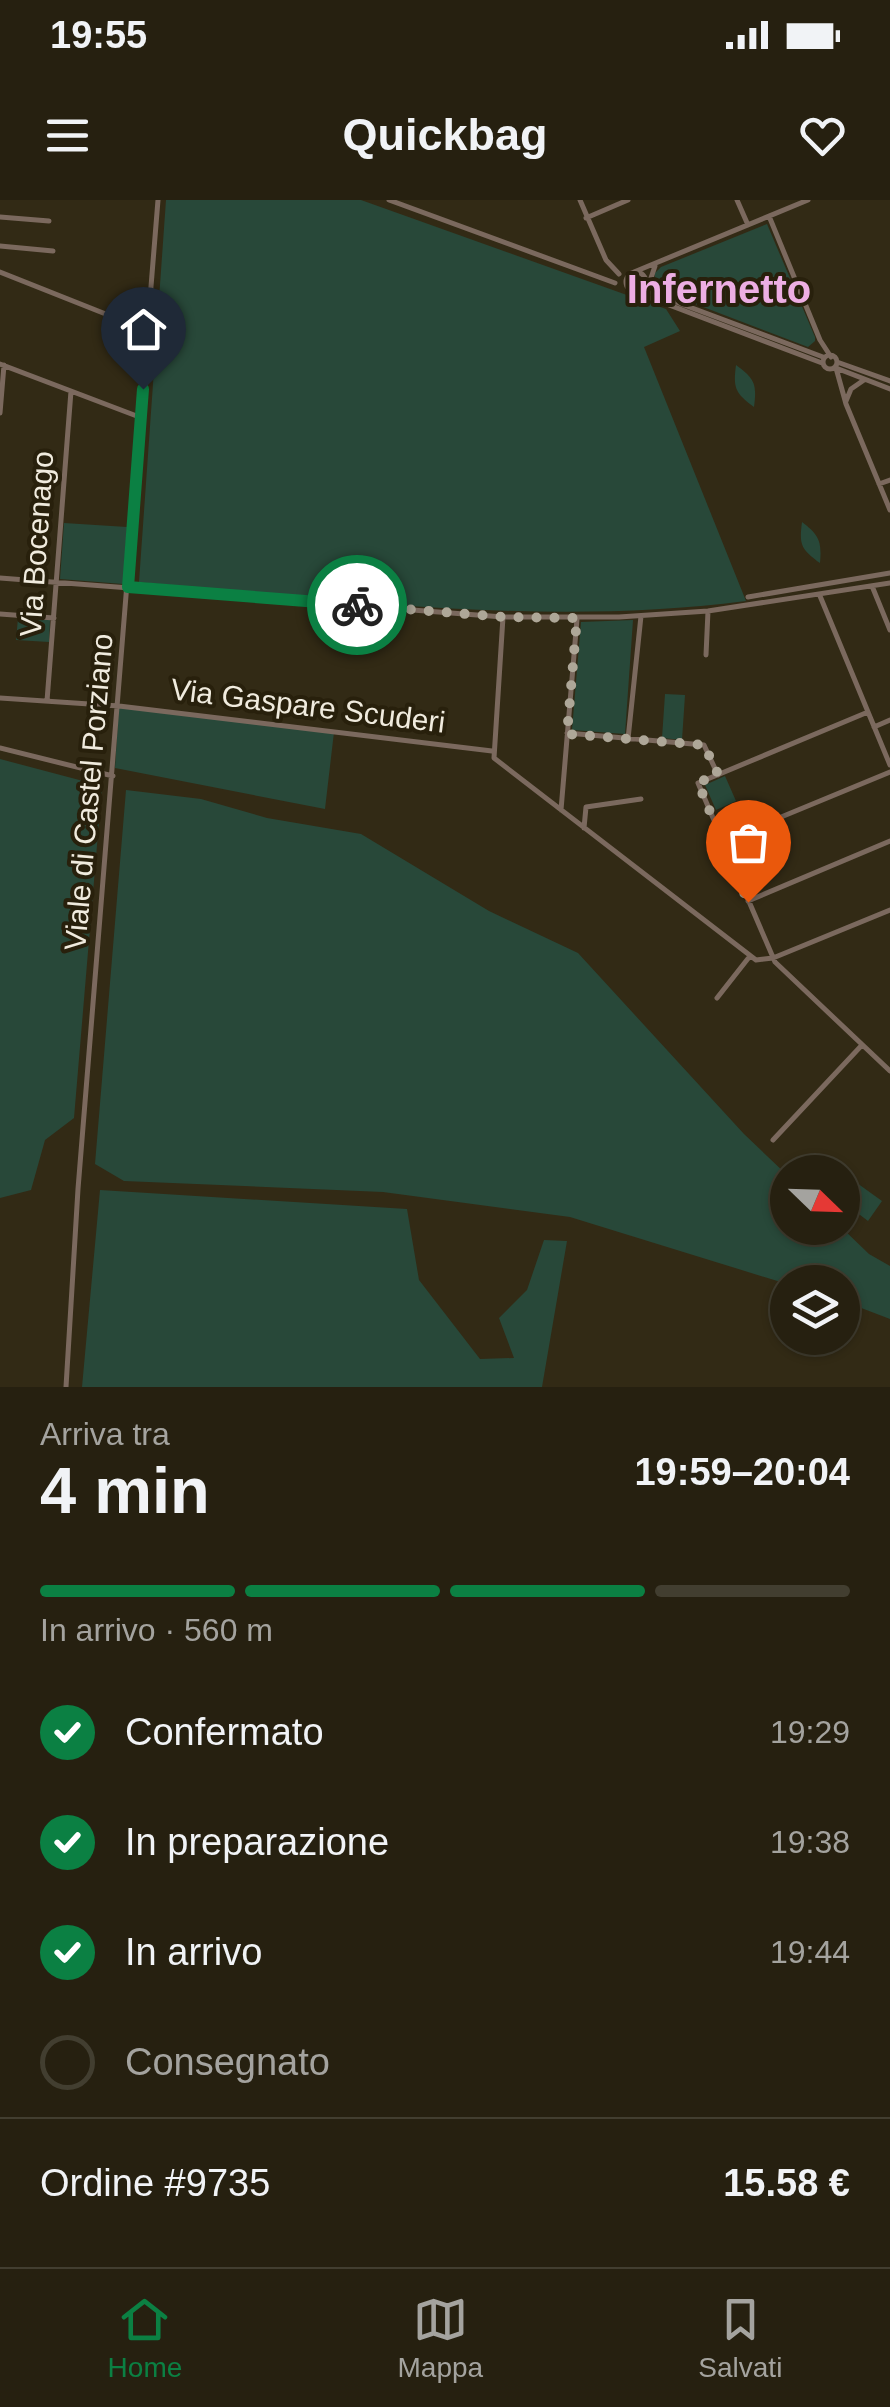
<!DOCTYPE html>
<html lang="it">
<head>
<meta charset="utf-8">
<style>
  :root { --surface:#262010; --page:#322d1e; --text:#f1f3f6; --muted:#a4a39f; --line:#423e30; --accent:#0b8043 }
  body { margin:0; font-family:Arial,sans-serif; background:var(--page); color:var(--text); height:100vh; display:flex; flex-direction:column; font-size:38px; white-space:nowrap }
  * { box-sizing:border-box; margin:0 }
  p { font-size:32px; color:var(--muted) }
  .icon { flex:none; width:55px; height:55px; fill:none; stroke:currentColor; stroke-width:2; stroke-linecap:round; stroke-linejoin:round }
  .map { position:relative; height:1187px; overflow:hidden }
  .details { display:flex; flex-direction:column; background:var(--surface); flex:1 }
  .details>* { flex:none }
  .needle { width:65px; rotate:113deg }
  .controls { position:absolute; left:770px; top:955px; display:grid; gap:20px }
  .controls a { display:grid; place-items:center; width:90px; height:90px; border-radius:50%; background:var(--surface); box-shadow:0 2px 8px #0004,0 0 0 2px var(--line); font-size:50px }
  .pin { position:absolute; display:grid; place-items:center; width:85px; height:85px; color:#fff; margin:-102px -42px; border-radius:50% 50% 50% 0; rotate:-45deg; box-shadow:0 0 10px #0007 }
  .pin .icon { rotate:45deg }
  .courier { position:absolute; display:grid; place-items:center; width:100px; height:100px; margin:-50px; border:8px solid #0b8043; border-radius:50%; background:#fff; color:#222; box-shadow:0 2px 12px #0007 }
  .overview em { font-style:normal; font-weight:600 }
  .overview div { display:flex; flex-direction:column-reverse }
  .overview { display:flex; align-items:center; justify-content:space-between; height:170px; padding:0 40px }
  h1 { font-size:65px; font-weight:600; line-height:75px }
  .bar { display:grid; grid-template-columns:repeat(4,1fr); gap:15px 10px; align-content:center; height:120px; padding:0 40px }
  .bar i { height:12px; border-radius:8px; background:var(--line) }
  .bar .on { background:var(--accent) }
  .bar p { grid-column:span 4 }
  .line { display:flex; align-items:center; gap:25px; padding:0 40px; border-top:2px solid var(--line) }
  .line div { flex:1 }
  ol { padding:0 40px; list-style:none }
  li { display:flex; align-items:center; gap:30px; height:110px }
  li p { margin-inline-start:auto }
  li .icon { padding:10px; border-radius:50%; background:var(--accent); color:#fff; stroke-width:4 }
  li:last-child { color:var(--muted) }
  li i { width:55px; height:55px; border:5px solid var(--line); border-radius:50% }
  .status { display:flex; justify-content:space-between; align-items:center; height:70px; padding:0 50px; background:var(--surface); direction:ltr }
  .status svg { height:28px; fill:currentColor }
  header { display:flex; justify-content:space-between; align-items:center; height:130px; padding:0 40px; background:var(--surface); font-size:45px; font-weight:600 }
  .menu { display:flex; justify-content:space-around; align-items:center; height:140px; border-top:2px solid var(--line); background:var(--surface); font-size:28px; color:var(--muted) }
  .menu a { display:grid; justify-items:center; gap:5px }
  .menu .on { color:var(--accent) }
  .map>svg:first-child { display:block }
  .green { fill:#284839 }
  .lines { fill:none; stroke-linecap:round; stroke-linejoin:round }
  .minor { stroke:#7b695e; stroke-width:5 }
  .done { stroke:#aea798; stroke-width:10; stroke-dasharray:0 18 }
  .route { stroke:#0b8043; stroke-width:12 }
  .labels { text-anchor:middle; stroke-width:8; stroke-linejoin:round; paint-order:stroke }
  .street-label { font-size:30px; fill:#f0ebde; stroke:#28200c }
  .district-label { font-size:40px; font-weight:bold; fill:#edaee3; stroke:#28200c }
</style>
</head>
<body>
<div class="status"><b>19:55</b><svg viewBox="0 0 49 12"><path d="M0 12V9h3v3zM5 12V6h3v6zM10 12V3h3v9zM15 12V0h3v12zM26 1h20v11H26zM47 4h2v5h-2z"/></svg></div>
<header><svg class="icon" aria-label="menu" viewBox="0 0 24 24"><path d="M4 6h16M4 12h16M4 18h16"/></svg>Quickbag<svg class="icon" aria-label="heart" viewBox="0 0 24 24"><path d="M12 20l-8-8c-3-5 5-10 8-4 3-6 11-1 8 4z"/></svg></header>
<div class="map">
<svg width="890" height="1187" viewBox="0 0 890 1187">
  <rect width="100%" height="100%" fill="#322a15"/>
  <path class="green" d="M 166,0 L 361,0 L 666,109 L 680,131 L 644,147 L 746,401 C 544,427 342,400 139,382 Z
    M 767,24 L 815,137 L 815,141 L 808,147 L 664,92 L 654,83 L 655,73 L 661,67 Z
    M 736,165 C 755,179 757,184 754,207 C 735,193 733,188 736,165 Z
    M 802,322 C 819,335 822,341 820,363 C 801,349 799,345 802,322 Z
    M 64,323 L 127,327 L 123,384 L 60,379 Z
    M 18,418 L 50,420 L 49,442 L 16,440 Z
    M 633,420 L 625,534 L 572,530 L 581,422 Z
    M 665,494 L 685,495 L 682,540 L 662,538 Z
    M 119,506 L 334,532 L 325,609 L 115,568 Z
    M 0,559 L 102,586 L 74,918 L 45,940 L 31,990 L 0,998 Z
    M 725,576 L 736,601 L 716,610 L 705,585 Z
    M 126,590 L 201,599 L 267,618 L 361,634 L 489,711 L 578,753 L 744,934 L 787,975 L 788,1028 L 842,1028 L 869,1054 L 890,1066 L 890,1119 L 843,1101 L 842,1082 L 787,1084 L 570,1017 L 383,992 L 124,981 L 95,964 Z
    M 850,978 L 882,1001 L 868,1021 L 843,1002 L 843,989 Z
    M 100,990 L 407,1009 L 419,1080 L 480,1159 L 514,1158 L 499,1118 L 527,1090 L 544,1040 L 567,1041 L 542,1187 L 82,1187 Z"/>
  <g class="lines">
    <path class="minor" d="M 389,0 L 615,83
      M 580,0 L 606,60 L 619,74
      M 737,0 L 748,25
      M 769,16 L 820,140 L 831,157
      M 0,17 L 49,21
      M 586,18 L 628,0
      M 0,46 L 53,51
      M 655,66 L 650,81 L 660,94
      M626 82a10 10 0 1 1 20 0a10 10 0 1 1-20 0Z
      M 0,72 L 146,130
      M 634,72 L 808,0
      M 646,84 L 652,93 L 823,157
      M 635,92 L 822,163
      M823 162a7 7 0 1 1 14 0a7 7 0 1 1-14 0Z
      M 837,162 L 890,181
      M 0,164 L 142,218
      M 836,168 L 846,204 L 890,310
      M 836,168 L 890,189
      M 846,201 L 851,189 L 864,180
      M 0,213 L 4,165
      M 879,284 L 890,280
      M 0,378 L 503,417 L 619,417 L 708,411 L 890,383
      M 872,386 L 890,430
      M 820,396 L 890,565
      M 748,397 L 890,373
      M 0,414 L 54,418
      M 503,417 L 494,558 L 756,760 L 773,758 L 890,710
      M 706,455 L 708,411
      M 0,498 L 119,506 L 492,551
      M 47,501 L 71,191
      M 868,512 L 698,583 L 775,762 L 890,871
      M 874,527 L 890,520
      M 567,533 L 704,545 L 718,575
      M 628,539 L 641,416
      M 0,548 L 113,576
      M 561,610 L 577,419
      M 584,628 L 586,607 L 641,599
      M 723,641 L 890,572
      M 748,701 L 890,641
      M 717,798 L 750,756
      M 773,940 L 862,845
      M 66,1187 L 78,989 L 158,0"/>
  </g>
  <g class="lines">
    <path class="done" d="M 357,405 L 503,417 L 577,418 L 567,534 L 704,545 L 718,574 L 698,583 L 748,702"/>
    <path class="route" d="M 143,189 L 128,387 L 357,405"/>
  </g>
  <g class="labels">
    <g class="street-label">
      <text transform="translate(37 344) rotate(-86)" y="10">Via Bocenago</text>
      <text transform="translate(308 506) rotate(7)" y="10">Via Gaspare Scuderi</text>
      <text transform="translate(89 592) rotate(-85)" y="10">Viale di Castel Porziano</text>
    </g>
    <g class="district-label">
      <text x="719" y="103">Infernetto</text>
    </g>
  </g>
</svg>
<div class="controls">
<a><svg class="needle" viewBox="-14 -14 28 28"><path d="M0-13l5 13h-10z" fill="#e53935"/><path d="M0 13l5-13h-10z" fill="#a4a39f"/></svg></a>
<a><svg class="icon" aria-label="layers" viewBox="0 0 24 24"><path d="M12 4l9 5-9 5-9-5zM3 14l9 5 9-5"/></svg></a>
</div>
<div class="pin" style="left:748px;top:702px;background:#ea580c"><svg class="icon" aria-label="bag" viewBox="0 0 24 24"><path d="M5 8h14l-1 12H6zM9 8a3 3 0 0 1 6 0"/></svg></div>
<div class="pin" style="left:143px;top:189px;background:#1f2937"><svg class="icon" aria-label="home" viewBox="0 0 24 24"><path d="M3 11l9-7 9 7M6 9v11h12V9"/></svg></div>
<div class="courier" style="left:357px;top:405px"><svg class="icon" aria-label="bike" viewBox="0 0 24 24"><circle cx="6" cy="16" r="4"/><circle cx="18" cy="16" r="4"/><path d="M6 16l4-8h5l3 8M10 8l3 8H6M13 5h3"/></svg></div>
</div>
<section class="details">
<div class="overview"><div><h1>4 min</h1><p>Arriva tra</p></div><em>19:59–20:04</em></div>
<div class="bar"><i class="on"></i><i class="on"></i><i class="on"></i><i></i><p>In arrivo · 560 m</p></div>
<ol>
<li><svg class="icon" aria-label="check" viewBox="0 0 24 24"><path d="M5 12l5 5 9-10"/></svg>Confermato<p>19:29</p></li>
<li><svg class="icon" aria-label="check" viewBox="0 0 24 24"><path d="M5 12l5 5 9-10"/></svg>In preparazione<p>19:38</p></li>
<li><svg class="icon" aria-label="check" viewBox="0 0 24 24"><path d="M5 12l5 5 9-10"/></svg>In arrivo<p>19:44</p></li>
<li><i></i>Consegnato</li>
</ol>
<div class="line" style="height:130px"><div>Ordine #9735</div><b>15.58 €</b></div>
</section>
<nav class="menu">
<a class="on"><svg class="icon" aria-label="home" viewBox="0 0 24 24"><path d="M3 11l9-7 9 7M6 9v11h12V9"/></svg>Home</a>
<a><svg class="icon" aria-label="map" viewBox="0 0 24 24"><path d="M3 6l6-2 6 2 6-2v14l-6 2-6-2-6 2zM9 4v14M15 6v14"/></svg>Mappa</a>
<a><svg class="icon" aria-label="saved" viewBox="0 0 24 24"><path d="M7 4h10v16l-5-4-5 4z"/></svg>Salvati</a>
</nav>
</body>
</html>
